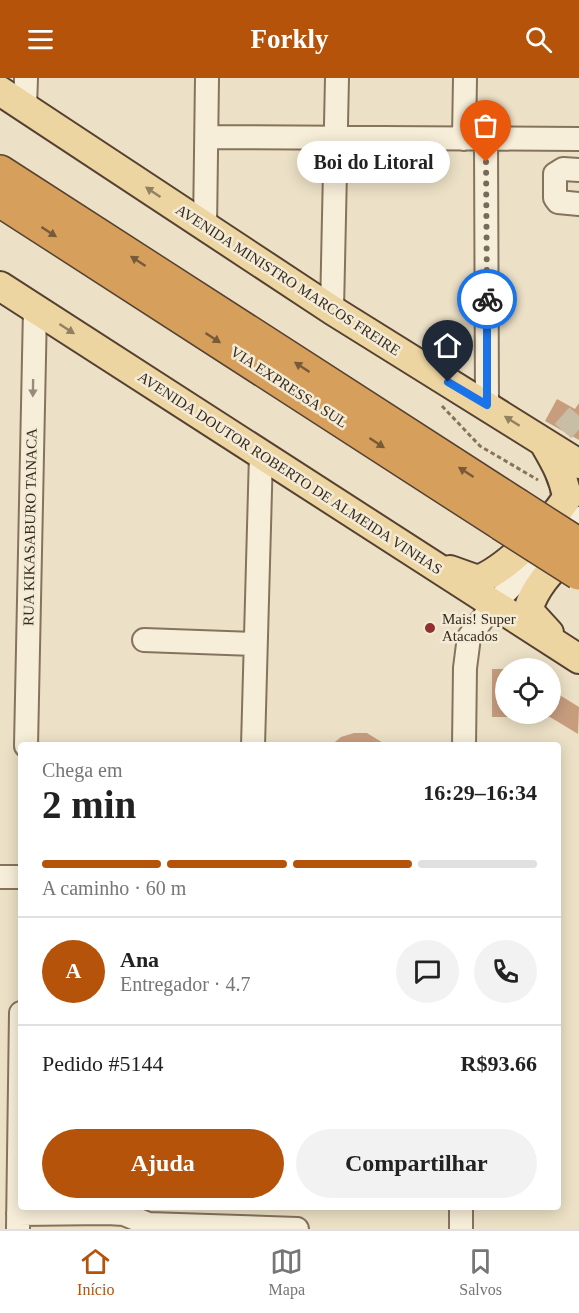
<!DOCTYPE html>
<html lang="pt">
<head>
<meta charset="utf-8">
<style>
  :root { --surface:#fff; --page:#f2f2f2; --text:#222; --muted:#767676; --line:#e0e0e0; --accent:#b45309 }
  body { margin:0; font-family:Georgia,serif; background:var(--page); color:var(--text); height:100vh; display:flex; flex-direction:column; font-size:22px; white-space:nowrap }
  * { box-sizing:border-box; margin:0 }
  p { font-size:20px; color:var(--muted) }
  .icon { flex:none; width:33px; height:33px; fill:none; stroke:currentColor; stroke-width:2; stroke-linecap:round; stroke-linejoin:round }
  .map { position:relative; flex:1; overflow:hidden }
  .details { position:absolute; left:18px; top:664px; width:543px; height:468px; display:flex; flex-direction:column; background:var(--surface); border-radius:6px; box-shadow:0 3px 15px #0003 }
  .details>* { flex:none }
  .controls { position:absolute; left:495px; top:580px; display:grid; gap:12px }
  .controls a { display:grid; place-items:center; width:66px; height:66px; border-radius:50%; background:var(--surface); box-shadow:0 3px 15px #0003; font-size:30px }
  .pin { position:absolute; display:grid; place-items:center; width:51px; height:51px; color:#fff; margin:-62px -26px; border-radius:50% 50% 50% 0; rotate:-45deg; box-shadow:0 0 6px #0007 }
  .pin .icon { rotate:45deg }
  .courier { position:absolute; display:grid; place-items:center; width:60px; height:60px; margin:-30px; border:4px solid #1a73e8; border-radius:50%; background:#fff; color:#222; box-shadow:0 2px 8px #0007 }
  .bubble { position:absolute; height:42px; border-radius:21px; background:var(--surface); box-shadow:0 3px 15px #0003; font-size:20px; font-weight:600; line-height:42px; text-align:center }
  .headline em { font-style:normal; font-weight:600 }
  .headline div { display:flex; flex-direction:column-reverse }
  .headline { display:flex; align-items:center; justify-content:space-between; height:102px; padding:0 24px }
  h1 { font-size:39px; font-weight:600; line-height:45px }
  .bar { display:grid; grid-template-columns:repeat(4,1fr); gap:9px 6px; align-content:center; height:72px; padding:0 24px }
  .bar i { height:8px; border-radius:4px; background:var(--line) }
  .bar .on { background:var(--accent) }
  .bar p { grid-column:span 4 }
  .line { display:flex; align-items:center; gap:15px; padding:0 24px; border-top:2px solid var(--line) }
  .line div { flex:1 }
  .round { display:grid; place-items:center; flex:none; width:63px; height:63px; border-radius:32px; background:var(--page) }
  .cta { display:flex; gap:12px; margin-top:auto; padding:12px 24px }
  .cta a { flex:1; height:69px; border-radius:36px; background:var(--accent); color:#fff; font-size:24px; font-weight:600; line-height:69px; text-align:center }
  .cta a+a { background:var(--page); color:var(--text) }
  header { display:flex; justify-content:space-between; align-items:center; height:78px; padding:0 24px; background:var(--accent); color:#fff; font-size:27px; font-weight:600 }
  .menu { display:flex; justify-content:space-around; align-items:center; height:84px; border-top:2px solid var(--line); background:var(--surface); font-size:16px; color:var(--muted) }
  .menu a { display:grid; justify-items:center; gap:3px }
  .menu .on { color:var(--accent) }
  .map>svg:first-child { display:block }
  .building { fill:#c89d7e }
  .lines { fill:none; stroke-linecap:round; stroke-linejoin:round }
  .minor-tunnel { stroke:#c8bda5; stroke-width:22; stroke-dasharray:22 11; stroke-linecap:butt }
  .minor-casing { stroke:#86735d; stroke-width:26 }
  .major-casing { stroke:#554131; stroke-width:32 }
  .highway-casing { stroke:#554131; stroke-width:36 }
  .path { stroke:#86735d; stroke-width:3; stroke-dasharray:4.5 3; stroke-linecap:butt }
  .minor { stroke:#f7eed9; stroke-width:22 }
  .major { stroke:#edd5a1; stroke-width:28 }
  .highway { stroke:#d6a05c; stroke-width:33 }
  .highway-bridge-casing { stroke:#554131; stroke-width:36; stroke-linecap:butt }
  .highway-bridge { stroke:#d6a05c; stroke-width:33 }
  .oneway { fill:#928060 }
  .oneway2 { fill:#775a38 }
  .oneway3 { fill:#978c7c }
  .done { stroke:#766b5a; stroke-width:6; stroke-dasharray:0 10.8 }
  .route { stroke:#1a73e8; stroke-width:8 }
  .poi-dot { fill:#923031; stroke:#f4ebd6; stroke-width:2 }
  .labels { text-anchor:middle; stroke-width:5; stroke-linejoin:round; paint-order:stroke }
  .street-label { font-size:15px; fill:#372b20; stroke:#f4ebd6 }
  .poi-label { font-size:15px; fill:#372b20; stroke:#f4ebd6; text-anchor:start }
</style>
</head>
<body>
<header><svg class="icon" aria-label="menu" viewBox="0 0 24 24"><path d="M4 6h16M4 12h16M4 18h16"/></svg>Forkly<svg class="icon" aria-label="search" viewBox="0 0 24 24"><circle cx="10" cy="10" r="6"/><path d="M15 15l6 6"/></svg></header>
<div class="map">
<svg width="579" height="1151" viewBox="0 0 579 1151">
  <rect width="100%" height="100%" fill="#ece1c6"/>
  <path class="building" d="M 557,321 L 575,331 L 579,325 L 579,362 L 545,343 Z
    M 492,591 L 506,591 L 506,636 L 550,636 L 550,611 L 579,629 L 578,656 L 550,639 L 492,639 Z
    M 354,655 L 367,655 L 388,668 L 330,668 L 341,659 Z"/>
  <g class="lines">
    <path class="minor-tunnel" d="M 563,353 L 579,335"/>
    <defs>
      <path id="minor" d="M 25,29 L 26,0
        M 207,59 L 579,61
        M 464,61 L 465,0
        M 486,62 L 487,327
        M 579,92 L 563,91 L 555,96 L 555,120 L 558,124 L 579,126
        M 205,150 L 207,0
        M 332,232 L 337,0
        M 144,562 L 254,566
        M 26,668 L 35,231
        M 253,668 L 261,376
        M 464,668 L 465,590 L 469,559 L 494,526 L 579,440
        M 0,799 L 21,799
        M 18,1136 L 107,1135 L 124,1136 L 148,1146 L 297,1151
        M 18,1150 L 21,935
        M 461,1151 L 461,1130"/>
      <path id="major" d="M 0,13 L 332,232 L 579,386
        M 0,208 L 579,581
        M 450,492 L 478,502 C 508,490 549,447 567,420 C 564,399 555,384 544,365
        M 549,555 L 528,532 C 536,505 556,488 575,468"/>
      <path id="highway" d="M 0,94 L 515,426
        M 0,122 L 502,446"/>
    </defs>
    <use href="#minor" class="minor-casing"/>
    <use href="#major" class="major-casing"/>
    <use href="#highway" class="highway-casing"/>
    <path class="path" d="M 442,328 L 480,368 L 538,402"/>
    <use href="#minor" class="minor"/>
    <use href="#major" class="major"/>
    <use href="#highway" class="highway"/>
    <defs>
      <path id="highway-bridge" d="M 515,426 L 579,467
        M 502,446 L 579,495"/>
    </defs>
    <use href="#highway-bridge" class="highway-bridge-casing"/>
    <use href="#highway-bridge" class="highway-bridge"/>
  </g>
  <defs><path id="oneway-solid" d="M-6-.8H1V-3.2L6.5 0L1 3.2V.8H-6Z" transform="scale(1.5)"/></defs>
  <g class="oneway">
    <use href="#oneway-solid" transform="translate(153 114) rotate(-146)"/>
    <use href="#oneway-solid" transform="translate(67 251) rotate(33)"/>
    <use href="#oneway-solid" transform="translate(512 343) rotate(-148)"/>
  </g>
  <g class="oneway2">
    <use href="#oneway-solid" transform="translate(49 154) rotate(33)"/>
    <use href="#oneway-solid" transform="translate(138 183) rotate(-147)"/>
    <use href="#oneway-solid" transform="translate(213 260) rotate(33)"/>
    <use href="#oneway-solid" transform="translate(302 289) rotate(-147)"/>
    <use href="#oneway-solid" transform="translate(377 365) rotate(33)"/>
    <use href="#oneway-solid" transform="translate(466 394) rotate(-147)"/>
  </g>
  <use class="oneway3" href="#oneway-solid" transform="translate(33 310) rotate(91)"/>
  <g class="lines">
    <path class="done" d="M 486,84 L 487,221"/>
    <path class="route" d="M 448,304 L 487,327 L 487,221"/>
  </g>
  <circle class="poi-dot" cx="430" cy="550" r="6"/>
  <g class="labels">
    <g class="street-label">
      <text transform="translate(288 202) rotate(33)" y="5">AVENIDA MINISTRO MARCOS FREIRE</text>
      <text transform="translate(289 309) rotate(33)" y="5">VIA EXPRESSA SUL</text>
      <text transform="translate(290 395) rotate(33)" y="5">AVENIDA DOUTOR ROBERTO DE ALMEIDA VINHAS</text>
      <text transform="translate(30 449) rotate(-89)" y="5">RUA KIKASABURO TANACA</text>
    </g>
    <g class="poi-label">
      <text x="442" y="546">Mais! Super<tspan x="442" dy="17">Atacados</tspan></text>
    </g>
  </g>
</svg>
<div class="controls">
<a><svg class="icon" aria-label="locate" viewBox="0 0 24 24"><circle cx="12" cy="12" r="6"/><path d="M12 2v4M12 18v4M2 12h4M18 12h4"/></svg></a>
</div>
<div class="pin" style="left:486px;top:84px;background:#ea580c"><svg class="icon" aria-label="bag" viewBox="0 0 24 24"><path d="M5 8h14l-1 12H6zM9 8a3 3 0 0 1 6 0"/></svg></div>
<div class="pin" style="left:448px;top:304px;background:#1f2937"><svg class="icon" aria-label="home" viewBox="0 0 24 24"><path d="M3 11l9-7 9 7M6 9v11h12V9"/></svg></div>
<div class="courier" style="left:487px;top:221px"><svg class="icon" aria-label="bike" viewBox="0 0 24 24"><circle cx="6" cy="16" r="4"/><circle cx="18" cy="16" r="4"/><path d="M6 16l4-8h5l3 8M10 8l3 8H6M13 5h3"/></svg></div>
<div class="bubble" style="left:297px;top:63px;width:153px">Boi do Litoral</div>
<section class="details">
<div class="headline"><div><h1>2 min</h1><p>Chega em</p></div><em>16:29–16:34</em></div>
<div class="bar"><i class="on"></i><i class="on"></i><i class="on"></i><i></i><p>A caminho · 60 m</p></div>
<div class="line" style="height:108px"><b class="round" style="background:var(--accent);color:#fff">A</b><div><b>Ana</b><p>Entregador · 4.7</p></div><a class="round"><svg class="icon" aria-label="chat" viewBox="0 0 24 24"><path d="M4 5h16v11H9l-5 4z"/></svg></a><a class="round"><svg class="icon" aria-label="phone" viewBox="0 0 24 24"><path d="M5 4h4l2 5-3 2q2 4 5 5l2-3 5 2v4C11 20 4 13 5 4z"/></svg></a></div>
<div class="line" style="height:78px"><div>Pedido #5144</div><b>R$93.66</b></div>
<div class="cta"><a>Ajuda</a><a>Compartilhar</a></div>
</section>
</div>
<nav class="menu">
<a class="on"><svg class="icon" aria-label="home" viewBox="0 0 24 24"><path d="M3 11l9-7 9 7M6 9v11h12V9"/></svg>Início</a>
<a><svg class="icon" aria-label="map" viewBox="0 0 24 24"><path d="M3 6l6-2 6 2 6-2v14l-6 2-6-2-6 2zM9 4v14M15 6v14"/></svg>Mapa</a>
<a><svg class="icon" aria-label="saved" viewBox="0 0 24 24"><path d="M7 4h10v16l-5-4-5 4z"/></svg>Salvos</a>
</nav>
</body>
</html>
